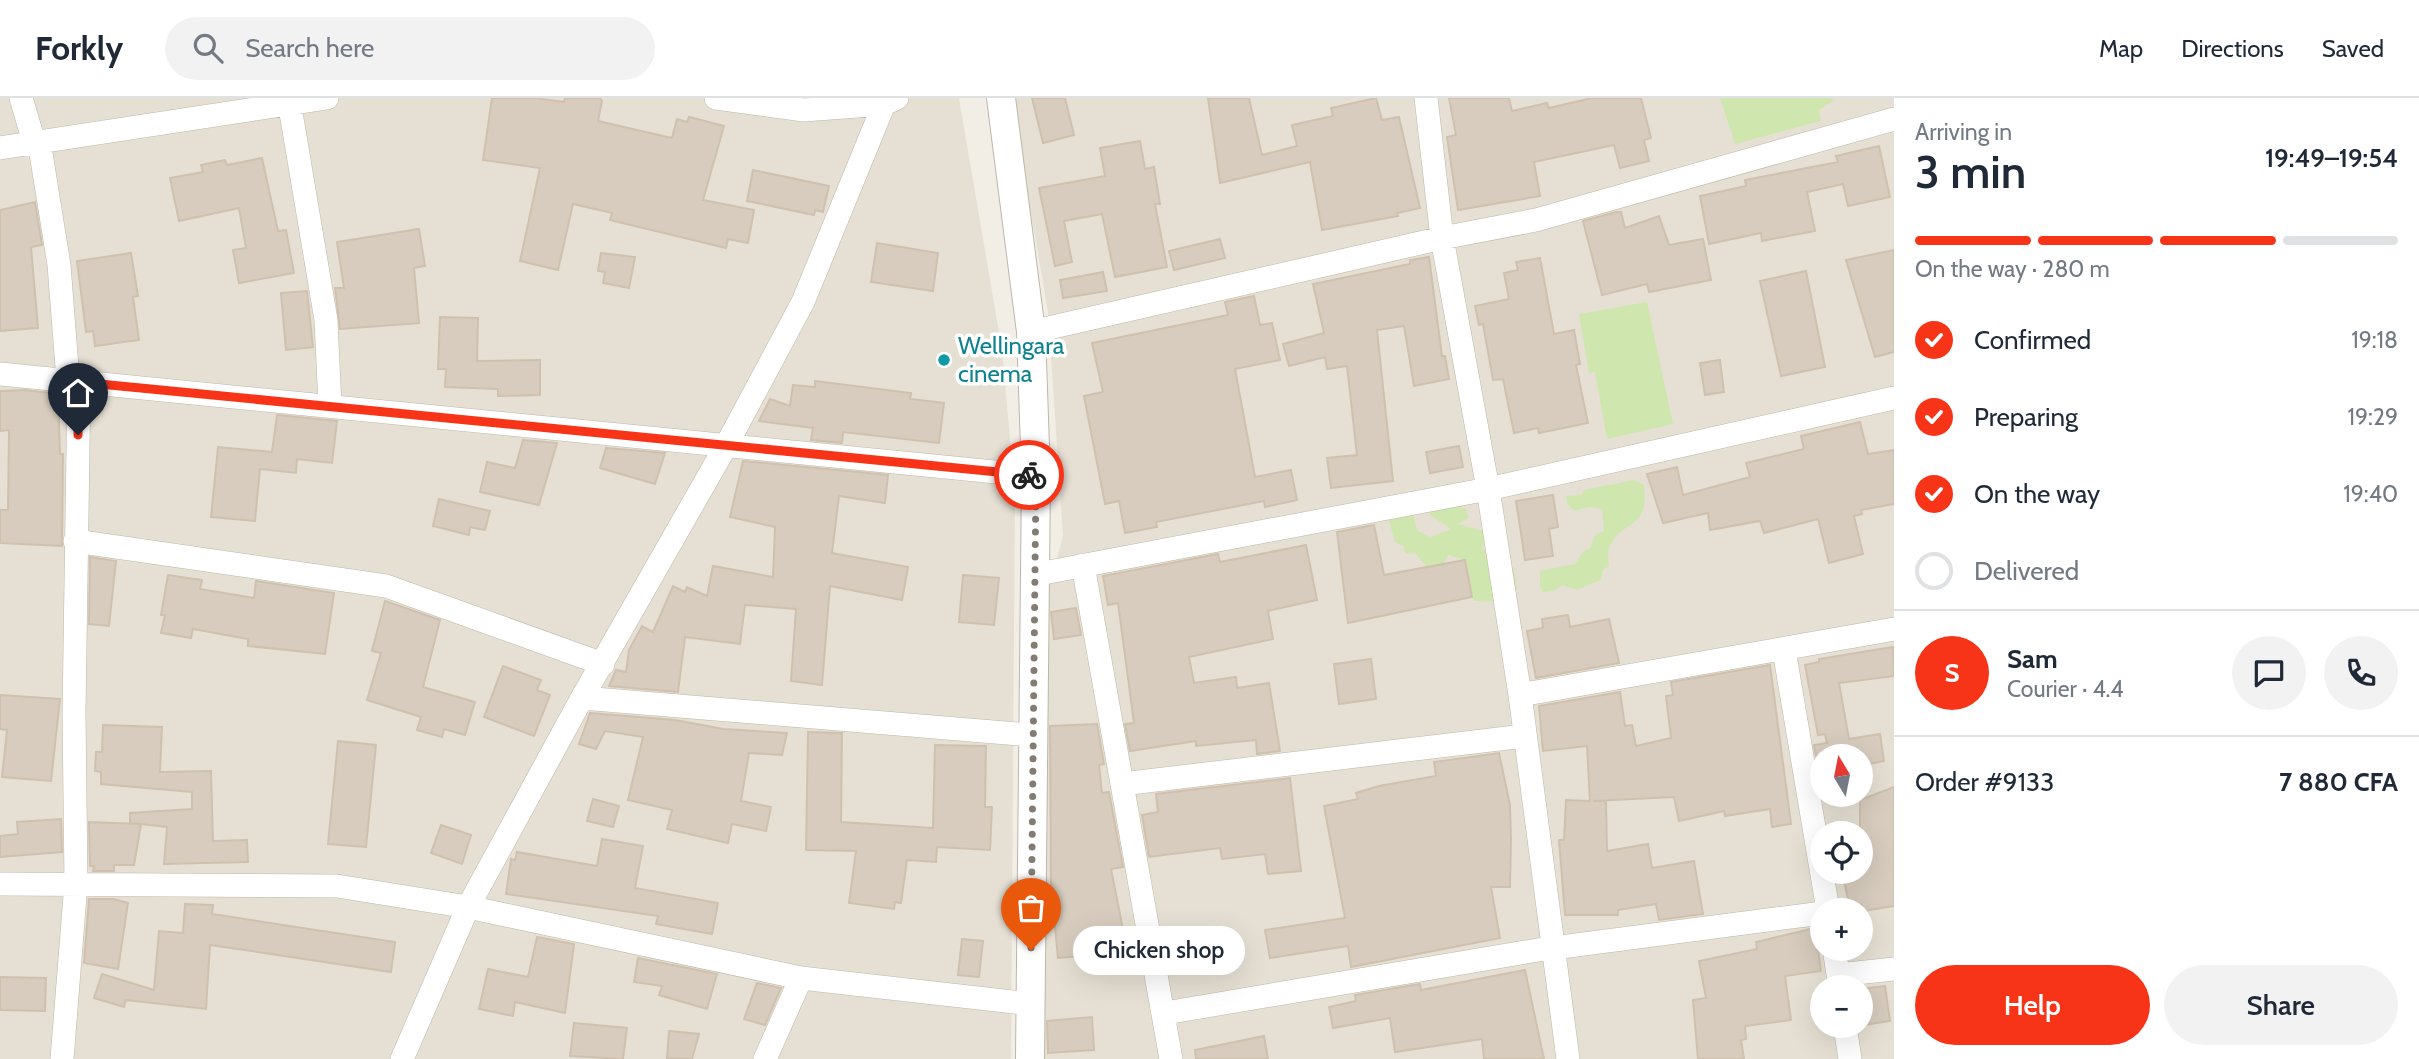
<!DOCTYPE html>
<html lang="en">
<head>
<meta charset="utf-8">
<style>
  :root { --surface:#fff; --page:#f2f2f3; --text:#1f2937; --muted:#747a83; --line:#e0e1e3; --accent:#f73318 }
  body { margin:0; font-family:Cabin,sans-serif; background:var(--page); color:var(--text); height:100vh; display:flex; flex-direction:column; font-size:26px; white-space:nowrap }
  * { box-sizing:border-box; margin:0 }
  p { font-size:23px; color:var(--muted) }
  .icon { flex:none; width:38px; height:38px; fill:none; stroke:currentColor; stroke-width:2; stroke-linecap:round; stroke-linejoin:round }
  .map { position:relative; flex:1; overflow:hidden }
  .panel { display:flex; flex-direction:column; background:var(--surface); width:525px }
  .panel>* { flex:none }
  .needle { width:46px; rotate:350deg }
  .fabs { position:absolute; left:1810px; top:646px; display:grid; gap:14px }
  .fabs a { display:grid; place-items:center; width:63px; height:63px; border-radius:50%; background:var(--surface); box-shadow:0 7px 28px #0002; font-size:35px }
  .pin { position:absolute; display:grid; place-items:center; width:60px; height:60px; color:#fff; margin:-72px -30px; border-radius:50% 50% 50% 0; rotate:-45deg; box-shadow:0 0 7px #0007 }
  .pin .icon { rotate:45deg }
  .courier { position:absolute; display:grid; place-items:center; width:70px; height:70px; margin:-35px; border:5px solid #f73318; border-radius:50%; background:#fff; color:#222; box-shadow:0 2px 9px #0007 }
  .bubble { position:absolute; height:49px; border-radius:24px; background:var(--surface); box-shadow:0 7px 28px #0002; font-size:23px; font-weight:600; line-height:49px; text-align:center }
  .summary em { font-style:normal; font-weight:600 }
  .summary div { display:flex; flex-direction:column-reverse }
  .summary { display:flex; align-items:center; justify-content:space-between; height:119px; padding:0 21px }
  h1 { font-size:46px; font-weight:600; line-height:52px }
  .bar { display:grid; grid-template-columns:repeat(4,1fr); gap:10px 7px; align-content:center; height:84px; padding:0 21px }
  .bar i { height:9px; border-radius:5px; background:var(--line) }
  .bar .active { background:var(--accent) }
  .bar p { grid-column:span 4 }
  .line { display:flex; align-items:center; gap:18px; padding:0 21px; border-top:2px solid var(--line) }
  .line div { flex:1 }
  .round { display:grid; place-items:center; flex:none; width:74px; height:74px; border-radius:37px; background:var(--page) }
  ol { padding:0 21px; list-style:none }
  li { display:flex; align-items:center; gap:21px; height:77px }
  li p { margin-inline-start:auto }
  li .icon { padding:7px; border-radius:50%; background:var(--accent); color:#fff; stroke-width:4 }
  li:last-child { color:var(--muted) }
  li i { width:38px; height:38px; border:4px solid var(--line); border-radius:50% }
  .primary-button { display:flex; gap:14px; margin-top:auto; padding:14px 21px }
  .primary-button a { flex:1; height:80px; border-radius:42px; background:var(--accent); color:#fff; font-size:28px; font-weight:600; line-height:80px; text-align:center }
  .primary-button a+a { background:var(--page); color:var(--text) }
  header { display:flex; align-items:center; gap:42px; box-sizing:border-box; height:98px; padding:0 35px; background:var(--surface); border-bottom:2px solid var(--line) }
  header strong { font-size:33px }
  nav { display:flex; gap:38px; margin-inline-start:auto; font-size:24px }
  .search { width:490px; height:63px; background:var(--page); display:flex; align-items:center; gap:18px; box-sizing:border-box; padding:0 24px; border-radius:38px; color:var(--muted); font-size:26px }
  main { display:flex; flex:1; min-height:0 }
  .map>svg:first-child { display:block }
  .residential { fill:#e6e0d4; fill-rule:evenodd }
  .green { fill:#cfe6af }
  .building { fill:#d7ccbe; stroke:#cfc1ae; stroke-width:2 }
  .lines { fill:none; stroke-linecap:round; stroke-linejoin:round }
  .minor-casing { stroke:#beb6a8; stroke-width:24 }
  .tertiary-casing { stroke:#beb6a8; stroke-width:30 }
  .minor { stroke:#fff; stroke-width:23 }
  .tertiary { stroke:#fff; stroke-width:28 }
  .done { stroke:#827c73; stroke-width:7; stroke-dasharray:0 12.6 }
  .route { stroke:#f73318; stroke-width:9 }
  .culture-dot { fill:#0f9aa8; stroke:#fff; stroke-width:2.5 }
  .labels { text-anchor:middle; stroke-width:7; stroke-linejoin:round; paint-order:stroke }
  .culture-label { font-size:24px; fill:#0d838f; stroke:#fff; text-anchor:start }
</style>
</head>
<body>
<header>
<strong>Forkly</strong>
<div class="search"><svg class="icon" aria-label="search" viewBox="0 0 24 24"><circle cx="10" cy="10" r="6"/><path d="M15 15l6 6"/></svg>Search here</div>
<nav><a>Map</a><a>Directions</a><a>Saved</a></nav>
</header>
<main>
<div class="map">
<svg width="1894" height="961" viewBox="0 0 1894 961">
  <rect width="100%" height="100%" fill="#f2eee6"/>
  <path class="residential" d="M 0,0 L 959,0 L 1002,252 L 1015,397 L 1011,961 L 0,961 Z
    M 1011,0 L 1894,0 L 1894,961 L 1043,961 L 1043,511 L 1063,438 L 1048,214 ZM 1822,658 L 1860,658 L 1860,696 L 1822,696 ZM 1822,735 L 1860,735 L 1860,774 L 1822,774 ZM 1822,812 L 1860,812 L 1860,850 L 1822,850 ZM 1822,889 L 1860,889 L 1860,928 L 1822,928 Z"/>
  <path class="green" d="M 1720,0 L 1832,0 L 1833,3 L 1819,12 L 1821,23 L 1735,46 Z
    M 1647,204 L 1673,326 L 1607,341 L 1595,274 L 1589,275 L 1579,216 Z
    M 1634,382 L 1644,387 C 1650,435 1620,420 1609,451 C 1607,455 1609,463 1609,468 L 1603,472 L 1601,482 L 1577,492 L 1562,487 L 1554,493 L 1543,494 L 1540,488 L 1540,473 L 1575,466 L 1583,454 L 1590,450 L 1596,436 L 1604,433 L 1602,411 L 1589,409 L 1574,413 L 1567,405 L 1566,398 L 1582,397 L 1584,392 Z
    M 1443,404 L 1466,411 L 1468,420 L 1458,426 L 1483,433 L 1485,442 L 1482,449 L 1485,453 L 1503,454 L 1507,466 L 1514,471 L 1517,490 C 1509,505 1489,504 1474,503 L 1462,471 L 1464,462 L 1448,457 L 1443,467 L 1435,472 L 1426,468 L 1415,455 L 1406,456 L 1403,448 L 1395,444 L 1386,414 L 1412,411 L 1417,432 L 1430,439 L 1451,431 L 1430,417 L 1430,408 Z"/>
  <path class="building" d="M 492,0 L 534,0 L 564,4 L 565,0 L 600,0 L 602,3 L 598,23 L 672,40 L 677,21 L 687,24 L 689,19 L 724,28 L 703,102 L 754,112 L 748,145 L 728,141 L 726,150 L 610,122 L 612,115 L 573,106 L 558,172 L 520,163 L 540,70 L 483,62 Z
    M 1032,0 L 1065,0 L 1074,37 L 1043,45 Z
    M 1208,0 L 1249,0 L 1262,57 L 1297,48 L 1292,27 L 1333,18 L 1331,10 L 1376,0 L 1382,22 L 1399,19 L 1420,110 L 1397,115 L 1398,118 L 1322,132 L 1310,64 L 1220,85 Z
    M 1449,0 L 1509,0 L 1512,13 L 1547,5 L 1549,10 L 1592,0 L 1641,0 L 1651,40 L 1644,42 L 1649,63 L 1620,70 L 1614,47 L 1534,64 L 1540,98 L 1458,112 L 1447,39 L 1456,37 Z
    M 1140,43 L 1145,71 L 1154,69 L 1160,106 L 1155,106 L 1167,169 L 1115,179 L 1102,116 L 1064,123 L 1072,164 L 1055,168 L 1039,90 L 1105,78 L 1100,50 Z
    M 1879,48 L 1890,99 L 1848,108 L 1843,86 L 1807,94 L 1815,133 L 1762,143 L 1761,135 L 1709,146 L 1700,98 L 1746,88 L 1745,82 L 1838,64 L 1836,58 Z
    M 262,60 L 278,133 L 286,132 L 294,175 L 239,185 L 233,152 L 246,150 L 239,110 L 179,123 L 170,80 L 203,74 L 201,67 L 225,62 L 227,67 Z
    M 753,72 L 829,88 L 823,114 L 815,112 L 814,117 L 747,103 Z
    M 35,104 L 42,147 L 31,149 L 38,230 L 0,233 L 0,112 Z
    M 1616,114 L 1621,114 L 1625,130 L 1659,118 L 1669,147 L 1703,141 L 1711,182 L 1649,194 L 1647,186 L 1602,197 L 1583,123 Z
    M 419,131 L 425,168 L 414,170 L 419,225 L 340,231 L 335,190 L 344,190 L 337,144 Z
    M 1220,141 L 1225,160 L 1174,172 L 1169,153 Z
    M 877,145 L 938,155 L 933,193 L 871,184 Z
    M 1894,152 L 1894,254 L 1875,259 L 1846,162 Z
    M 131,155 L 138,198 L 133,199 L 139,242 L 95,248 L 93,233 L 86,234 L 77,163 Z
    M 601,155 L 635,159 L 629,190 L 603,185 L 605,174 L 598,173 Z
    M 1429,159 L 1442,258 L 1445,258 L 1449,281 L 1414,288 L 1404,228 L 1377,232 L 1393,383 L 1331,390 L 1327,360 L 1357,357 L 1347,268 L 1327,271 L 1325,259 L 1289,268 L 1283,246 L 1324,235 L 1313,186 L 1410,166 L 1410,162 Z
    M 1540,160 L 1554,236 L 1574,232 L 1580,266 L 1576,267 L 1588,325 L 1539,335 L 1538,330 L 1514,335 L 1503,281 L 1493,282 L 1483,226 L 1479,227 L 1475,208 L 1509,201 L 1504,175 L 1518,172 L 1516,164 Z
    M 1806,173 L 1825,269 L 1781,278 L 1760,183 Z
    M 1103,174 L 1107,193 L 1063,200 L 1060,182 Z
    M 307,193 L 313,249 L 286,252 L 281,195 Z
    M 1254,198 L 1260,227 L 1272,225 L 1280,262 L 1235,271 L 1255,379 L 1291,372 L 1297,402 L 1265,409 L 1264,403 L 1156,424 L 1157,429 L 1125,435 L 1119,403 L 1105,406 L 1084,298 L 1103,294 L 1092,245 L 1228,217 L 1225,204 Z
    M 440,219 L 478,220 L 477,263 L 540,262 L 540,297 L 498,298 L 498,291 L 445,289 L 446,271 L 438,271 Z
    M 1720,262 L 1724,294 L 1705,297 L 1700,265 Z
    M 815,283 L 911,295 L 910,301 L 944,305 L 939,345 L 843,334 L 842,345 L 811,342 L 813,330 L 759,323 L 770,301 L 790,308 L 793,287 L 815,289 Z
    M 25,292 L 58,296 L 60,356 L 63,356 L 62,448 L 0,445 L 0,412 L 8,412 L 9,332 L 0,333 L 0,293 Z
    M 277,317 L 337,323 L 332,365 L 297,361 L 296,375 L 260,371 L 255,423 L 211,419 L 218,349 L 272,354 Z
    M 1860,324 L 1868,356 L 1894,352 L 1894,406 L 1861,412 L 1862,416 L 1854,418 L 1863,456 L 1829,465 L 1818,421 L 1764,435 L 1760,423 L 1710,432 L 1708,415 L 1663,425 L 1647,376 L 1677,369 L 1683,397 L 1750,379 L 1746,365 L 1804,351 L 1801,338 Z
    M 523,342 L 557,345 L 539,407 L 480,394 L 487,364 L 515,370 Z
    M 1459,348 L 1463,369 L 1430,375 L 1426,354 Z
    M 606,350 L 665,355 L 655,386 L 600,370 Z
    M 743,363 L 888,377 L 885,405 L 839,398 L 832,455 L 908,469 L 902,502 L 830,488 L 822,587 L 791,583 L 796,511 L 745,507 L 740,546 L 685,539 L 678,594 L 609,588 L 616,572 L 626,574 L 629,552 L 642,528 L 653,534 L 673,488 L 685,494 L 687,489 L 707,498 L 713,468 L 773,479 L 775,429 L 730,419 Z
    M 1553,397 L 1558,429 L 1549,431 L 1553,458 L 1525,462 L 1516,403 Z
    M 439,401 L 490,413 L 485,432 L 470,429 L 469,437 L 433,428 Z
    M 1374,427 L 1384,477 L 1465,462 L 1472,499 L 1348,525 L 1337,434 Z
    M 1306,447 L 1317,502 L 1268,513 L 1273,541 L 1189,559 L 1194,585 L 1236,579 L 1237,590 L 1269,585 L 1280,653 L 1257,656 L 1256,642 L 1196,648 L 1196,643 L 1130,653 L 1125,626 L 1134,625 L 1118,505 L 1108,507 L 1103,478 L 1218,456 L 1220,464 Z
    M 90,459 L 116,463 L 109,528 L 89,526 Z
    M 168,477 L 202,482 L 200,491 L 254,500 L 256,483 L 334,495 L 325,556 L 248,548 L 248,541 L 193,531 L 191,540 L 161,535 L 165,517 L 161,517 Z
    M 963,477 L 999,480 L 994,527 L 959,524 Z
    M 385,503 L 440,522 L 423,589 L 475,604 L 465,637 L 444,631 L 442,639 L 417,632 L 421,619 L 367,602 L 381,555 L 372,553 Z
    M 1076,510 L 1081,537 L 1054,541 L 1051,514 Z
    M 1568,517 L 1570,529 L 1609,521 L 1619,565 L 1536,580 L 1527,533 L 1543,530 L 1542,521 Z
    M 1893,549 L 1894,578 L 1839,585 L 1849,641 L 1880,636 L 1884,663 L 1860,668 L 1860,658 L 1816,658 L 1814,647 L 1827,645 L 1825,636 L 1818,637 L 1805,567 L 1819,564 L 1819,561 Z
    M 1371,561 L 1376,601 L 1339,606 L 1334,566 Z
    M 1770,567 L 1791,726 L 1772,729 L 1770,711 L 1725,718 L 1724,713 L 1679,723 L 1674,699 L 1593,703 L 1606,703 L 1607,753 L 1648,746 L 1652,770 L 1694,763 L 1703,816 L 1659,822 L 1656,806 L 1618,812 L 1618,817 L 1565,817 L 1559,742 L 1564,742 L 1566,702 L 1590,703 L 1587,648 L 1543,653 L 1539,608 L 1620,594 L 1625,628 L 1632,627 L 1636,648 L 1671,640 L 1666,598 L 1673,597 L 1671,584 Z
    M 503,568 L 541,582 L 537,592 L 550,597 L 534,638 L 484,619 Z
    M 0,597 L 60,601 L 51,683 L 2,679 L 7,632 L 0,631 Z
    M 590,615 L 675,622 L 723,631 L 787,635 L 782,657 L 749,655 L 741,703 L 771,709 L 766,733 L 732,726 L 728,745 L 667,731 L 672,712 L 628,702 L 643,639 L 605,633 L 596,651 L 579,646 Z
    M 1097,626 L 1104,666 L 1099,667 L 1102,695 L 1109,694 L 1123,769 L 1111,771 L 1126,847 L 1081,855 L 1081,858 L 1058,860 L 1051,788 L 1050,628 Z
    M 103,627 L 162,629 L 160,674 L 211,673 L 213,743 L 247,742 L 248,764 L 164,766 L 167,729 L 141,726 L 134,767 L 114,767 L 114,773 L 93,773 L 94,768 L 90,768 L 89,724 L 140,726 L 130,725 L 130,715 L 192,711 L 192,694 L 101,686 L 101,674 L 95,673 L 96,654 L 102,654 Z
    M 808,634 L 842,635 L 841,724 L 933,730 L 935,647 L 986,648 L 985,709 L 992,709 L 990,752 L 937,749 L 936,764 L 907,762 L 901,805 L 895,804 L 894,811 L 849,805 L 856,753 L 806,752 Z
    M 338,643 L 376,647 L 366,749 L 328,746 Z
    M 1499,655 L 1510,707 L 1511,741 L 1510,789 L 1491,789 L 1500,840 L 1351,869 L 1348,848 L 1270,860 L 1265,832 L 1345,820 L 1324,708 L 1358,701 L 1356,695 L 1379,688 L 1436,678 L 1434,664 Z
    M 1290,680 L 1301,773 L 1268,776 L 1265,756 L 1222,761 L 1220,750 L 1149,759 L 1142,717 L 1158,714 L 1156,696 Z
    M 1894,689 L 1894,808 L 1863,813 L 1862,807 L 1850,810 L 1842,774 L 1860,774 L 1860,702 Z
    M 593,701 L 619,708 L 613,729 L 587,723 Z
    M 61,721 L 62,754 L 0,759 L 0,738 L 18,736 L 17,724 Z
    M 441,727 L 471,737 L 462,766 L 431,755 Z
    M 602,741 L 643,748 L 635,790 L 718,805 L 712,836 L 656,826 L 658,818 L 506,796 L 511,761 L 515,762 L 517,754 L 597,768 Z
    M 89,801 L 113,801 L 128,805 L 118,871 L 84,865 Z
    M 185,806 L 213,807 L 212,816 L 395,844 L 391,874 L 210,847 L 206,911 L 126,902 L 124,909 L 94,900 L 102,876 L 154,892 L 159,833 L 183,835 Z
    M 1815,830 L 1821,873 L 1785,878 L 1791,922 L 1745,928 L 1746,941 L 1741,942 L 1744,961 L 1698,961 L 1693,902 L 1706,900 L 1699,863 L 1757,851 L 1756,844 Z
    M 537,839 L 574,846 L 565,915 L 515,904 L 513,918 L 479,911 L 488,871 L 528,879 Z
    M 962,841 L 983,843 L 979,879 L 958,877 Z
    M 638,860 L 717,876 L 707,911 L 659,897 L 662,888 L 634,884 Z
    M 1525,872 L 1544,961 L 1484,961 L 1482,941 L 1395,954 L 1390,920 L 1333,930 L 1329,909 L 1356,903 L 1355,897 L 1420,886 L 1421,892 Z
    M 0,879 L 46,880 L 45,913 L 0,912 Z
    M 757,885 L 781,890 L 765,927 L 744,921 Z
    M 1885,888 L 1890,923 L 1864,927 L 1860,891 Z
    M 1092,919 L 1094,952 L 1048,955 L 1047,923 Z
    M 574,925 L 627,930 L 623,961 L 570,958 Z
    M 669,933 L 699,936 L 692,961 L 667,960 Z
    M 1264,938 L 1268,961 L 1196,961 L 1195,952 Z"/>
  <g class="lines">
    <defs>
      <path id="minor" d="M 21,0 L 34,44
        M 716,0 L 804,12 L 884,6
        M 1426,0 L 1442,140 L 1488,391 L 1520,597 L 1568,961
        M 289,3 L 326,222 L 330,308
        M 39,43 L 59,167 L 68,282
        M 0,50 L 327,0
        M 1031,234 L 1442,140 L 1536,122 L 1894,21
        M 0,276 L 1036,378
        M 75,443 L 386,488 L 603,566
        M 1083,467 L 1171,961
        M 1033,477 L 1488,391 L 1894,300
        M 1784,552 L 1828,812
        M 1520,597 L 1894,531
        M 582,600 L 1031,637
        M 1122,686 L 1524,638
        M 0,786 L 337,788 L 468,809 L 801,880 L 1031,906
        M 1834,850 L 1840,889
        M 1838,877 L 1894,871
        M 1165,915 L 1538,852 L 1822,815
        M 1845,928 L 1850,961
        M 62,961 L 76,785 L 74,615 L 79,284
        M 402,961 L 468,809 L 582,600 L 727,346 L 803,204 L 884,6 L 897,0
        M 765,961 L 801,880"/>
      <path id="tertiary" d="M 1001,0 L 1031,234 L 1036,378 L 1030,961"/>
    </defs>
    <use href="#minor" class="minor-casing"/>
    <use href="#tertiary" class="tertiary-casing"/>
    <use href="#minor" class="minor"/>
    <use href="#tertiary" class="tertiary"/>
  </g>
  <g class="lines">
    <path class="done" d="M 1029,377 L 1036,378 L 1031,852"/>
    <path class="route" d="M 78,337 L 79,284 L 1029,377"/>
  </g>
  <circle class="culture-dot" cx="944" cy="262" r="7"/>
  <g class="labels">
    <g class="culture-label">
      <text x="958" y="256">Wellingara<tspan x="958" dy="28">cinema</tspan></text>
    </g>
  </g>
</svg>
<div class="fabs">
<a><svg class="needle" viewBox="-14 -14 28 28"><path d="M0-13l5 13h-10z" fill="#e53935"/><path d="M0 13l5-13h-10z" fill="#747a83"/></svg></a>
<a><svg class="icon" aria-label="locate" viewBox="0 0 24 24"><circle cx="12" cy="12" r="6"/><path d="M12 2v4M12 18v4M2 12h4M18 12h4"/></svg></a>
<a>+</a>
<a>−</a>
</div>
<div class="pin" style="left:1031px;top:852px;background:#ea580c"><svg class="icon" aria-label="bag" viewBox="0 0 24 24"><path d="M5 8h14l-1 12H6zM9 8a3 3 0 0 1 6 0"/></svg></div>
<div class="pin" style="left:78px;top:337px;background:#1f2937"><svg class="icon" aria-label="home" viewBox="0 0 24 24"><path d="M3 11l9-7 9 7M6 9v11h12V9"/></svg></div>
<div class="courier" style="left:1029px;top:377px"><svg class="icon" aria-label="bike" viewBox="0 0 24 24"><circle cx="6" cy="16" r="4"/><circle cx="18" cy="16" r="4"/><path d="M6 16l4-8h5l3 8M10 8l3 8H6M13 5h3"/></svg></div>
<div class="bubble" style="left:1073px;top:828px;width:172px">Chicken shop</div>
</div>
<section class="panel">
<div class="summary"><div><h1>3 min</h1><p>Arriving in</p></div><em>19:49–19:54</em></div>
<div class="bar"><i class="active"></i><i class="active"></i><i class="active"></i><i></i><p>On the way · 280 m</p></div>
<ol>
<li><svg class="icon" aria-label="check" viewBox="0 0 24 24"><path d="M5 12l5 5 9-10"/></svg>Confirmed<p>19:18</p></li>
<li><svg class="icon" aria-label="check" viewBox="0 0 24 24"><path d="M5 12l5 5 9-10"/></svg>Preparing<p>19:29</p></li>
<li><svg class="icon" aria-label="check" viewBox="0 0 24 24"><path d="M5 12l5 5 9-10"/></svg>On the way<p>19:40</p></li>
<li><i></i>Delivered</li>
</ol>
<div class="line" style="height:126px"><b class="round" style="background:var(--accent);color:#fff">S</b><div><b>Sam</b><p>Courier · 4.4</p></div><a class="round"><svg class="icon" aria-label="chat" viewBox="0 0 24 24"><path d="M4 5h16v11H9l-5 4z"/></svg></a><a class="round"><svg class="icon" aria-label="phone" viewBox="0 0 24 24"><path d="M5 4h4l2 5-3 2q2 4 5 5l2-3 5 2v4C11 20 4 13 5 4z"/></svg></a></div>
<div class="line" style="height:91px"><div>Order #9133</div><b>7 880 CFA</b></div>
<div class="primary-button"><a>Help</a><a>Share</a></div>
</section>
</main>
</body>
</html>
